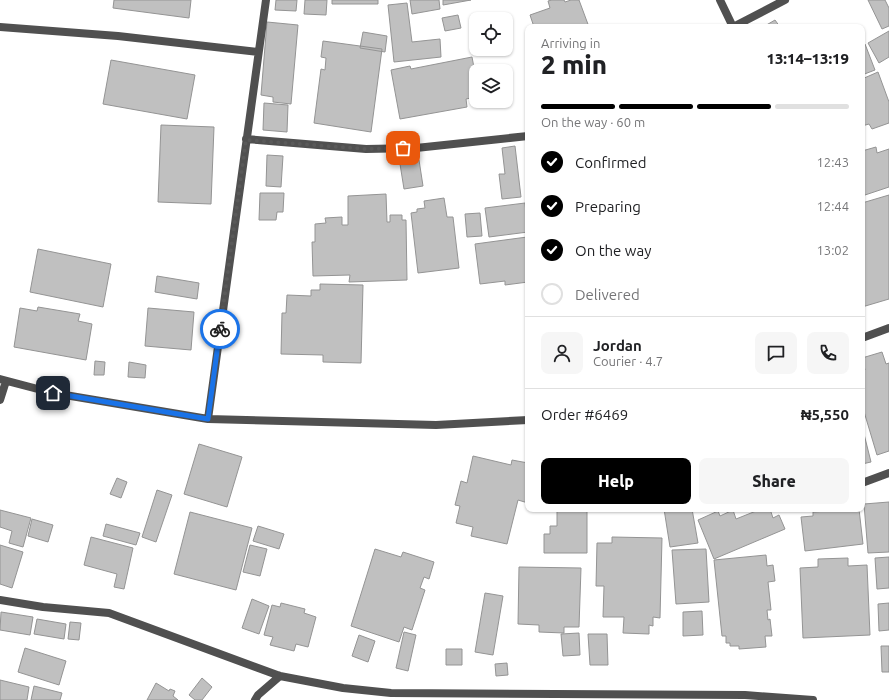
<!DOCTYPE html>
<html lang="en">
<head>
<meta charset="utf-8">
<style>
  :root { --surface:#fff; --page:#f6f6f6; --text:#202124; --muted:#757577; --line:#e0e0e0; --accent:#000 }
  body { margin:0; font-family:Ubuntu,sans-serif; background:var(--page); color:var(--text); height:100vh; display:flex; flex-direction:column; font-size:15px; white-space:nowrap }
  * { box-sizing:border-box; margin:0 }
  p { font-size:13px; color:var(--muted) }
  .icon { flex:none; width:22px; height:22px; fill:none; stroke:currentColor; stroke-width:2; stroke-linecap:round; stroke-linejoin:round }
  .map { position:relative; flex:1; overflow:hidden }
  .details { position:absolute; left:525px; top:24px; width:340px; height:488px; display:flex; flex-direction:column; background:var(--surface); border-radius:8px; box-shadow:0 1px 3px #0004 }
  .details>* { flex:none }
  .tools { position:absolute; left:469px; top:12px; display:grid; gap:8px }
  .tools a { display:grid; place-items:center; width:44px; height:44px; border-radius:8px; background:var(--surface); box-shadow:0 1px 3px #0004; font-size:20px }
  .pin { position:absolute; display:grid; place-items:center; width:34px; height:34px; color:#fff; margin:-17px; border-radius:8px; box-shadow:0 2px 6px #0006 }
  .courier { position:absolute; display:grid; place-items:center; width:40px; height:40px; margin:-20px; border:3px solid #1a73e8; border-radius:50%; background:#fff; color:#222; box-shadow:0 1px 5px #0007 }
  .head em { font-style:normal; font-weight:800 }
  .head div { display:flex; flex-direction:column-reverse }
  .head { display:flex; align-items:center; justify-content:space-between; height:68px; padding:0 16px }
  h1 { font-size:26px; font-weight:800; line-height:30px }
  .bar { display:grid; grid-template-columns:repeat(4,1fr); gap:6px 4px; align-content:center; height:48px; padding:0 16px }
  .bar i { height:5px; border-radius:3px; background:var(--line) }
  .bar .active { background:var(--accent) }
  .bar p { grid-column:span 4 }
  .line { display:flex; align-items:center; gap:10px; padding:0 16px; border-top:1px solid var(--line) }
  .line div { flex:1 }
  .round { display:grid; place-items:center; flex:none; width:42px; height:42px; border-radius:8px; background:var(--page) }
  ol { padding:0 16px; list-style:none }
  li { display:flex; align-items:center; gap:12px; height:44px }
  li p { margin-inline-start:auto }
  li .icon { padding:4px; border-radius:50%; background:var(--accent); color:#fff; stroke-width:4 }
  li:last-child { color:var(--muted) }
  li i { width:22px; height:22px; border:2px solid var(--line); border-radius:50% }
  .button { display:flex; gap:8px; margin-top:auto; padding:8px 16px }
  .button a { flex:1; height:46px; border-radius:8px; background:var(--accent); color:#fff; font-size:16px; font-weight:800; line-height:46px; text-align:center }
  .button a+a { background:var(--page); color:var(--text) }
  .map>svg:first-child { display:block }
  .building { fill:#c0c0c0; stroke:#949494 }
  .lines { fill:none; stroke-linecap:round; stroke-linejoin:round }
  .minor { stroke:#505050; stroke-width:8 }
  .done { stroke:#595959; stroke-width:4; stroke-dasharray:0 7.2 }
  .route { stroke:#1a73e8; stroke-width:5 }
</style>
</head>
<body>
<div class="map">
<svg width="889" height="700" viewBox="0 0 889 700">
  <rect width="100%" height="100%" fill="#fff"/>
  <path class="building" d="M 114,0 L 191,0 L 189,18 L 113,8 Z
    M 276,0 L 297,0 L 296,11 L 275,10 Z
    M 305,0 L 327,0 L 326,15 L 304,14 Z
    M 332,0 L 378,0 L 378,4 L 332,4 Z
    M 410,0 L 439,0 L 440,9 L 412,14 Z
    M 443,0 L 471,0 L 443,5 Z
    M 552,0 L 564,0 L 565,2 L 571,0 L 579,0 L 589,27 L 534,27 L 530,15 L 550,8 L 548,1 Z
    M 868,0 L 885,0 L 889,8 L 889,26 L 882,29 Z
    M 407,3 L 412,42 L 440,39 L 441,57 L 394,62 L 388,5 Z
    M 458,15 L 461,28 L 445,31 L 442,18 Z
    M 775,20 L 780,27 L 763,27 Z
    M 267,22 L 298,25 L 291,104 L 273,102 L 273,97 L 261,95 Z
    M 889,31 L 889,57 L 879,63 L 868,43 Z
    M 363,32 L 387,36 L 385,52 L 360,48 Z
    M 323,41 L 382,49 L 371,132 L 314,123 L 321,69 L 325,70 L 326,58 L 321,57 Z
    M 865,44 L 875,70 L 862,75 L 862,45 Z
    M 472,57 L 476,78 L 476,97 L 466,99 L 467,107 L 400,119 L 391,70 L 410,66 L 411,69 Z
    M 111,60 L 195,75 L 187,119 L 103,104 Z
    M 878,72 L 889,102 L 889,123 L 872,129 L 869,124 L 862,126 L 862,79 Z
    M 264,103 L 288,105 L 287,132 L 263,130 Z
    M 161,125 L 214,127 L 211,204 L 158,202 Z
    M 515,146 L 521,197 L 502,199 L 499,174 L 505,174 L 502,148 Z
    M 876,147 L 877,153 L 889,149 L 889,187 L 862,196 L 862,151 Z
    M 267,155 L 283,156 L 281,187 L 266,186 Z
    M 419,160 L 423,186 L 404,189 L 400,164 Z
    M 260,193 L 284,193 L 283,212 L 277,212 L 276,220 L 259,220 Z
    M 386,194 L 387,222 L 390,222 L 390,215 L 402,215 L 402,220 L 406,220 L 407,280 L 349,282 L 350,275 L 313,276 L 312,242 L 315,242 L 315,224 L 326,223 L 325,218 L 342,217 L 342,225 L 348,225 L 348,196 Z
    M 889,195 L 889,299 L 862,307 L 862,203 Z
    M 444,198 L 447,217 L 453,217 L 459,268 L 418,273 L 411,213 L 417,212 L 417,209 L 425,208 L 424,201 Z
    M 525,203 L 528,232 L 489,237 L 485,208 Z
    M 480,213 L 482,236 L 467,237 L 465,214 Z
    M 527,237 L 528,282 L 505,285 L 505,281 L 480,284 L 475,244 Z
    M 38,249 L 111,264 L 103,307 L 30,292 Z
    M 157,276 L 199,283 L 197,299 L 155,292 Z
    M 320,284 L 363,285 L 361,363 L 323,362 L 323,355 L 281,354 L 282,313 L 286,313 L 287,295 L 311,296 L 311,290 L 320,290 Z
    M 38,307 L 80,314 L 78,321 L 92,324 L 86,360 L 14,347 L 20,308 L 37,311 Z
    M 148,308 L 194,312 L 191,350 L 145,346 Z
    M 882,352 L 886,364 L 889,363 L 889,451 L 877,455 L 862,405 L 862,371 L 865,370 L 862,358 Z
    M 95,361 L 105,362 L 104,375 L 94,375 Z
    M 129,362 L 146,365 L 145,378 L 128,377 Z
    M 862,426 L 871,462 L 862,464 Z
    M 199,444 L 242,457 L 227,507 L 184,494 Z
    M 473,456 L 511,465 L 512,460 L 528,463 L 528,503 L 518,500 L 507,544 L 471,536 L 473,527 L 456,523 L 460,506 L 455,505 L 461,481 L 467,483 Z
    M 117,478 L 127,482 L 121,498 L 110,494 Z
    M 157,490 L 172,495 L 156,542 L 142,537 Z
    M 889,502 L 889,552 L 868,553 L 864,504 Z
    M 557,509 L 587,509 L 587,553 L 544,553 L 544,534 L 550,534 L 550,526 L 557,526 Z
    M 664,509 L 692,509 L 698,543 L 670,547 Z
    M 761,509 L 770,509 L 773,518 L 779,515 L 785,529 L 714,559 L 698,520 L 718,511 L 720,516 L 733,510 L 736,519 Z
    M 826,509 L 859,509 L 863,544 L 805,551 L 801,517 L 813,516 L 813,512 L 827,511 Z
    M 0,510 L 31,518 L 23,547 L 9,543 L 12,531 L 0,527 Z
    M 190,512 L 252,528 L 236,590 L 174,574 Z
    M 32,519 L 53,525 L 48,542 L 28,536 Z
    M 106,524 L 140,533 L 136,545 L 103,536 Z
    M 258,526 L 284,534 L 279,549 L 253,541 Z
    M 91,537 L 133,548 L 124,589 L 114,587 L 117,574 L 84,565 Z
    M 612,537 L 662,538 L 660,618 L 653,617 L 653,626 L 649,625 L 649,634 L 623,633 L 624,617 L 603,617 L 604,586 L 596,586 L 597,543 L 612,543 Z
    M 0,545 L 23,552 L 12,588 L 0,584 Z
    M 250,545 L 267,549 L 260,576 L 243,572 Z
    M 375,549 L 401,557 L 403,552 L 434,562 L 429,579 L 424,577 L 420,588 L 425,590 L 412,630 L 404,627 L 399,642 L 351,626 Z
    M 706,549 L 709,602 L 676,604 L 672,550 Z
    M 766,555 L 767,566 L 773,565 L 775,581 L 768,582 L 771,610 L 767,610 L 768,620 L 770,619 L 772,636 L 765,636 L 766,647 L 739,649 L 739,646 L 730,646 L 730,643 L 726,643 L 726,636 L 722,636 L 714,560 Z
    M 889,557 L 889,588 L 877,589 L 875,558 Z
    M 848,558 L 848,566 L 867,565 L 870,635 L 803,638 L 800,568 L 818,567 L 818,559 Z
    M 519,567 L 581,568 L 579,627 L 564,627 L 564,633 L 539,632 L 539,625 L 518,624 Z
    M 485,593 L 503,596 L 493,655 L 475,652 Z
    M 252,599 L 269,606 L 259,634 L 242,628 Z
    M 281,603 L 305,609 L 304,613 L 316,617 L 308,647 L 296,644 L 294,651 L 270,645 L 273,637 L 264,635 L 272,605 L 280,607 Z
    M 889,603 L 889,630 L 879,631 L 878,604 Z
    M 702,611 L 703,635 L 683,636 L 683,612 Z
    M 1,612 L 33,617 L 30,635 L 0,630 Z
    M 37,619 L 66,624 L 64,639 L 34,634 Z
    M 70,622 L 81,623 L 79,640 L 68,639 Z
    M 404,632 L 416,635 L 408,671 L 396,668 Z
    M 579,633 L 580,655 L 563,656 L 561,634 Z
    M 588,634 L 607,634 L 608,665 L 590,665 Z
    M 359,635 L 375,641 L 368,662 L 352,656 Z
    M 881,646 L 889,646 L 889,672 L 882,672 Z
    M 25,648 L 66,661 L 59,685 L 18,672 Z
    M 446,649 L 462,649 L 462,665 L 446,665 Z
    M 507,663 L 508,675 L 496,676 L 495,664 Z
    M 202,678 L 212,687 L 202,700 L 195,700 L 189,695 Z
    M 0,680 L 29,687 L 27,700 L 0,700 Z
    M 156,683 L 169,691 L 170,689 L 175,691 L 173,696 L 178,700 L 147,700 Z
    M 34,686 L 62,693 L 60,700 L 31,700 Z"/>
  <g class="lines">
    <path class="minor" d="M 720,0 L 733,27
      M 0,27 L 118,36 L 258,52
      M 733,27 L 785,0
      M 246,139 L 366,149 L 416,148 L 528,136
      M 862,338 L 889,328
      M 0,379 L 53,393 L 208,419 L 436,425 L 528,420
      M 0,400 L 6,381
      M 208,419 L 266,0
      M 862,483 L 889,473
      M 0,600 L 43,607 L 109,613 L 280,676 L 343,688 L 391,693 L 745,695 L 813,700
      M 255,700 L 258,695 L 280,676"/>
  </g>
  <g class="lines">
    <path class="done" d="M 220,329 L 246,140 L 366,149 L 403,148"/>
    <path class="route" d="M 53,393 L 208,419 L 220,329"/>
  </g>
</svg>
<div class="tools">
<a><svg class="icon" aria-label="locate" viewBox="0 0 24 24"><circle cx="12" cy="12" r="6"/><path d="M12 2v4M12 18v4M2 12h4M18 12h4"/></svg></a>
<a><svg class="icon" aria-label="layers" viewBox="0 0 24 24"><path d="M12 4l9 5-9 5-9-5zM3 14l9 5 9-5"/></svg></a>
</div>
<div class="pin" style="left:403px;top:148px;background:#ea580c"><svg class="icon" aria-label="bag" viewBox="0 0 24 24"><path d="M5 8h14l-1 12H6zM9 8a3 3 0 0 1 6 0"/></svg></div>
<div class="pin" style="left:53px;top:393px;background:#1f2937"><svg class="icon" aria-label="home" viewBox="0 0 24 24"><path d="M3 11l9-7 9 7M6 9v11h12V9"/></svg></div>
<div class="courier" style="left:220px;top:329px"><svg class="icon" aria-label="bike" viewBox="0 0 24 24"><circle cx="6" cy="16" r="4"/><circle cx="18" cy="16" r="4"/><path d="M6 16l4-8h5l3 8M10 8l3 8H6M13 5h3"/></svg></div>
<section class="details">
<div class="head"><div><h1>2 min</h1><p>Arriving in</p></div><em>13:14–13:19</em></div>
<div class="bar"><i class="active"></i><i class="active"></i><i class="active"></i><i></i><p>On the way · 60 m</p></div>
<ol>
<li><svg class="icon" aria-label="check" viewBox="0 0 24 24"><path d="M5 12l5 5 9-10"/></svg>Confirmed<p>12:43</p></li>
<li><svg class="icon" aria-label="check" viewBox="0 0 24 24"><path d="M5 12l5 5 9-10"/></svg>Preparing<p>12:44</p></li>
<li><svg class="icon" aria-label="check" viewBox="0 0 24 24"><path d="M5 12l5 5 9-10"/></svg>On the way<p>13:02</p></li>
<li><i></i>Delivered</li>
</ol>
<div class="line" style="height:72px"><a class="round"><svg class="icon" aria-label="person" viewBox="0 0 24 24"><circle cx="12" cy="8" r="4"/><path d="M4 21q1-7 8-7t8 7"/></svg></a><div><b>Jordan</b><p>Courier · 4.7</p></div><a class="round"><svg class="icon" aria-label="chat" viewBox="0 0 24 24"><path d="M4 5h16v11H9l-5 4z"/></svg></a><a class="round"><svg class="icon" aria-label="phone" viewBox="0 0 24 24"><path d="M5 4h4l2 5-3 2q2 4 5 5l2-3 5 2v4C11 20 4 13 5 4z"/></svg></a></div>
<div class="line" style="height:52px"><div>Order #6469</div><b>₦5,550</b></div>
<div class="button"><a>Help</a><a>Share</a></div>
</section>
</div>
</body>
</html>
